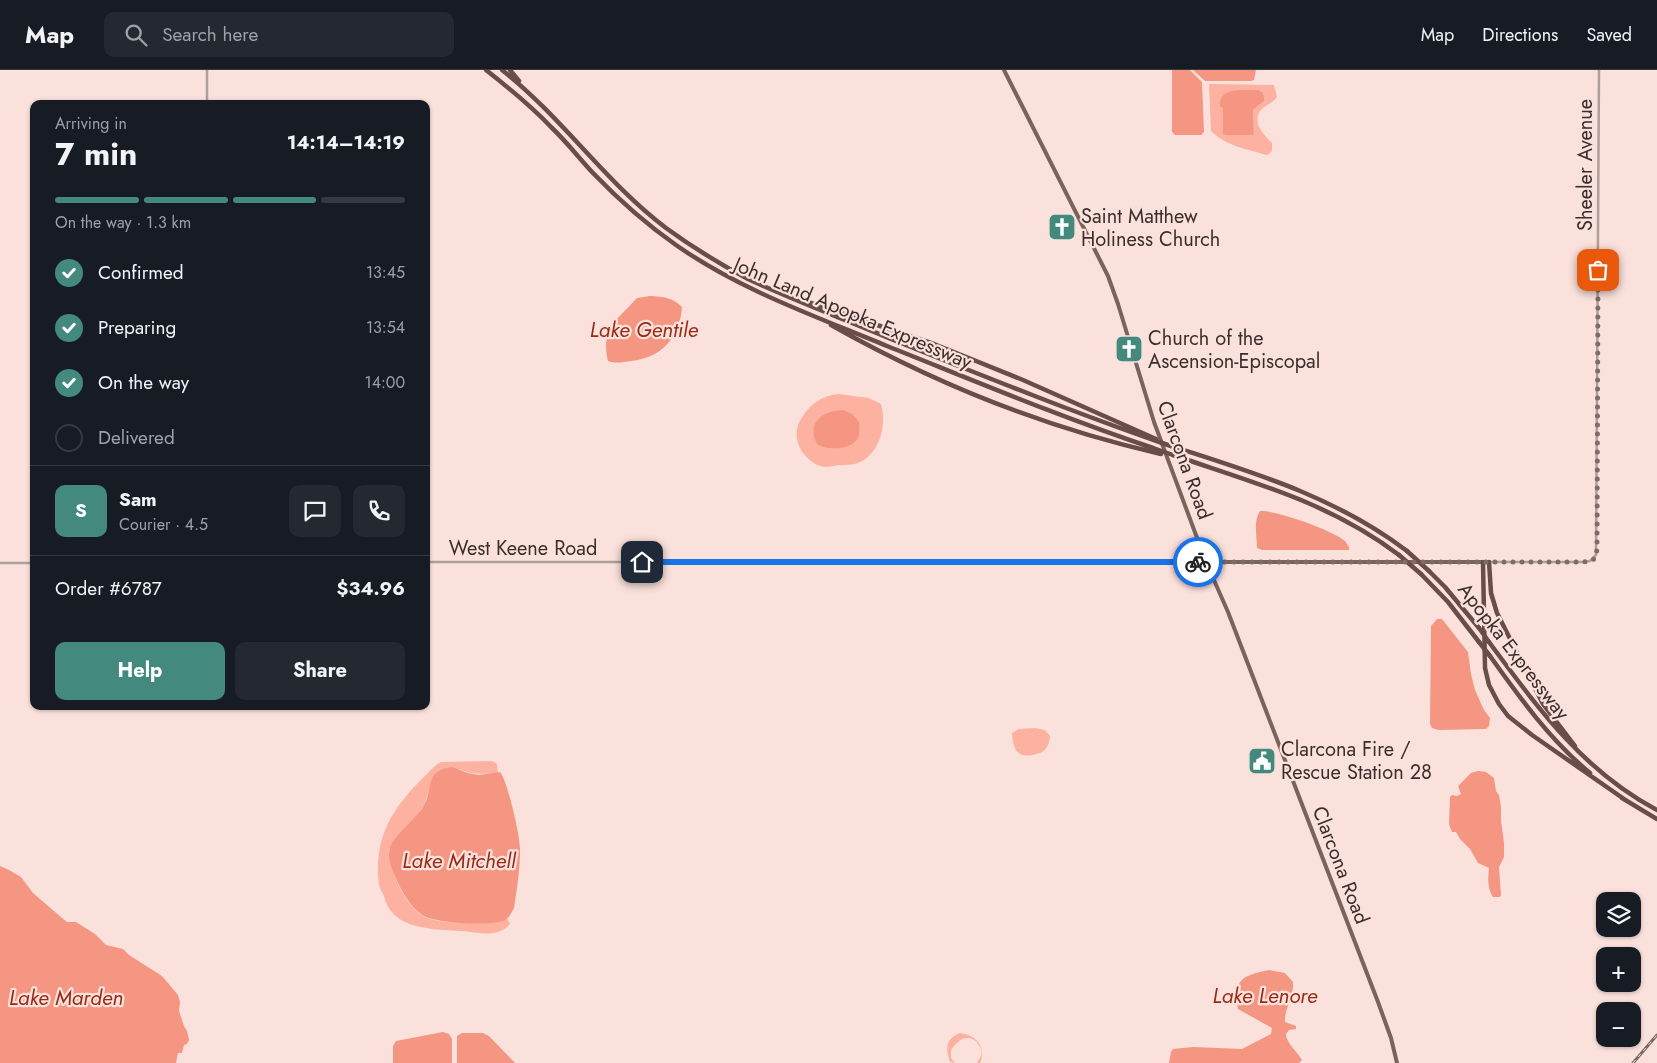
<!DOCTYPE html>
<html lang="en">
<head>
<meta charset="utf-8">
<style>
  :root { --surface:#171b24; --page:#242831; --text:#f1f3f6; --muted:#9ea1a6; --line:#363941; --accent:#44897e }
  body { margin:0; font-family:Jost,sans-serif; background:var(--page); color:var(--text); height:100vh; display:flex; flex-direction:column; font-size:19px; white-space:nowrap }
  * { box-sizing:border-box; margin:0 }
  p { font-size:16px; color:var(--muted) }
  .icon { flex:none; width:28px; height:28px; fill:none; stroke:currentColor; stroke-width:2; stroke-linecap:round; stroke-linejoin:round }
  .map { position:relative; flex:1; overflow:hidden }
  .panel { position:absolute; left:30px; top:30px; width:400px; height:610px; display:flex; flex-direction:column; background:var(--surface); border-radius:10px; box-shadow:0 1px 4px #0004 }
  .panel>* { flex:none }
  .controls { position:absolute; left:1596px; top:822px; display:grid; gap:10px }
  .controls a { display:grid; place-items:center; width:45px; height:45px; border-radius:10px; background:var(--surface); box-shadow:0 1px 4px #0004; font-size:25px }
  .pin { position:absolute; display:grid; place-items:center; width:42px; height:42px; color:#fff; margin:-21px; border-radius:10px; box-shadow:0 2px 8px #0006 }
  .courier { position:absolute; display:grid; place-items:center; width:50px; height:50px; margin:-25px; border:4px solid #1a73e8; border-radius:50%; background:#fff; color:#222; box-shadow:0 1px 6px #0007 }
  .summary em { font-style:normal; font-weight:700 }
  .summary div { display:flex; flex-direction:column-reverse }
  .summary { display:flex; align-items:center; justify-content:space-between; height:85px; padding:0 25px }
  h1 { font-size:32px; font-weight:700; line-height:38px }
  .bar { display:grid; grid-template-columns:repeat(4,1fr); gap:8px 5px; align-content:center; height:60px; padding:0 25px }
  .bar i { height:6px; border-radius:4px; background:var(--line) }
  .bar .selected { background:var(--accent) }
  .bar p { grid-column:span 4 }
  .line { display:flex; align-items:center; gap:12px; padding:0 25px; border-top:1px solid var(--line) }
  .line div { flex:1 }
  .round { display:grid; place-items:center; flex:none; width:52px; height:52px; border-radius:10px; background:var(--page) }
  ol { padding:0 25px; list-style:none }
  li { display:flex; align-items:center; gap:15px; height:55px }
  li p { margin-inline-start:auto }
  li .icon { padding:5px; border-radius:50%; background:var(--accent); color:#fff; stroke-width:4 }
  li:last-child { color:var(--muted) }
  li i { width:28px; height:28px; border:2px solid var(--line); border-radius:50% }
  .primary-button { display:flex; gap:10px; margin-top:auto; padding:10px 25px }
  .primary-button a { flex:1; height:58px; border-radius:10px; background:var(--accent); color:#fff; font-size:20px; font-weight:700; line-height:58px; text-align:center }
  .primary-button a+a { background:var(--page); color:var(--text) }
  header { display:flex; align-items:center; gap:30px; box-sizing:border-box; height:70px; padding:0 25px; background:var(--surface); border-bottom:1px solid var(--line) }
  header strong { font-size:24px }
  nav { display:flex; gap:28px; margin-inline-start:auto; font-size:18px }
  .search { width:350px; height:45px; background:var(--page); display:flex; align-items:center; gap:12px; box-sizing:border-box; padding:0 18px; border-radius:10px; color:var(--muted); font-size:19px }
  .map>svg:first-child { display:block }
  .green { fill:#fcb1a1; fill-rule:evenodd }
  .water { fill:#f49682 }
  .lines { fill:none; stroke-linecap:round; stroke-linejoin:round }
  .minor { stroke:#ad9f9c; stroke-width:2.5 }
  .major { stroke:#7a635d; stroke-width:4 }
  .highway { stroke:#684d48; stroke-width:4.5 }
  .rail-casing { stroke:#776662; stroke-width:3 }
  .rail { stroke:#fbe1db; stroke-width:1; stroke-dasharray:4; stroke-linecap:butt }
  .highway-bridge { stroke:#684d48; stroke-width:4.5 }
  .done { stroke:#7e6c69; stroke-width:5; stroke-dasharray:0 9 }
  .route { stroke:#1a73e8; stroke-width:6 }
  .labels { text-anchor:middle; stroke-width:4.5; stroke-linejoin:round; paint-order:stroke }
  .street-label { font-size:20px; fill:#3a2d2b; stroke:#fbe1db }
  .poi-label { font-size:20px; fill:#3a2d2b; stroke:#fbe1db; text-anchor:start }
  .water-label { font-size:21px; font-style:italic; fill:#972b17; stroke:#fbe1db }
</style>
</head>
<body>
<header>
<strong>Map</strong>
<div class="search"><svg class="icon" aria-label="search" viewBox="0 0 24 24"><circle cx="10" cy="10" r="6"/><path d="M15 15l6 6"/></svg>Search here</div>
<nav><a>Map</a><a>Directions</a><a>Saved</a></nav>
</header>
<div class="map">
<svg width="1657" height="993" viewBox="0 0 1657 993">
  <rect width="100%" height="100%" fill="#fbe1db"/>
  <path class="green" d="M 1209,14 L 1274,15 L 1277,27 C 1273,33 1265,35 1261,40 C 1251,52 1264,65 1272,73 L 1272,81 L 1269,84 L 1267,85 C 1246,79 1226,76 1211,61 ZM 1264,31 L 1253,40 L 1254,65 L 1224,65 L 1223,38 Z
    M 838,324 L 869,328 L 881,334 C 887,355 880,384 858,393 C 852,395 845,395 839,395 C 833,396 825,398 820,396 C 801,388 790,367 801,349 C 810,334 821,326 838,324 Z
    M 1035,658 L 1045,660 L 1050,666 C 1049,677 1045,683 1033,685 C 1016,688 1013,678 1012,663 L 1019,659 Z
    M 492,691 L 497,694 L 498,703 C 484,704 473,705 459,699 L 428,724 L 424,735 L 416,747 L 389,779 C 390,801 405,839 427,848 C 440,853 456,852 470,853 C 482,853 497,855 507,848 L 510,854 C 498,868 480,863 463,861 C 444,860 421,860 403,851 C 397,848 390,841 387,835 C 385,832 385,827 383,824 C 378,816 378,808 378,799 C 378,752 405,725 436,695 L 441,692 Z
    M 960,963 C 976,965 987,977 980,993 L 977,993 C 978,990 980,988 981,986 C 984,978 975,967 967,968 C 960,968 955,975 951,980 L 951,988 L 955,993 L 950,992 C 945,979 946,968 960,963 Z"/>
  <path class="water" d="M 1172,0 L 1190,0 L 1202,12 L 1204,62 L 1201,65 L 1175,65 L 1172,62 Z
    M 1193,0 L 1256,0 L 1254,10 L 1251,11 L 1205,11 Z
    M 1238,20 L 1257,20 L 1262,22 L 1264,26 L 1264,31 L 1253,40 L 1254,65 L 1225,65 L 1223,64 L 1223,38 L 1220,36 C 1219,24 1227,22 1238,20 Z
    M 650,226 C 664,227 672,227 682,237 C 680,268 661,288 631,291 C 623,292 616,294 608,291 C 600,259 619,248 637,228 Z
    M 843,340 L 852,344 L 859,352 C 859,357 860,363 858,368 C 852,380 827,381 817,374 C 806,352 823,341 843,340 Z
    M 1260,441 C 1276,440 1332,460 1345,471 C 1345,471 1349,477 1349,477 L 1349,480 L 1262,480 L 1257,478 C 1257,466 1253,451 1260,441 Z
    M 1437,549 L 1442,549 L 1468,582 L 1471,604 L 1475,620 L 1484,640 L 1490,648 L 1489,656 L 1486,659 L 1438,660 L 1432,658 L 1430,654 L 1431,556 Z
    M 452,697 L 468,703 L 479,705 L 500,702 C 507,709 521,769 520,780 C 520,799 517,819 514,838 C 511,843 510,847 505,850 C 492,857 433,853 422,845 C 408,835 401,820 394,804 C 391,797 387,786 390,778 C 394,765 415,750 423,737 C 435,718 423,701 452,697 Z
    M 1478,701 L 1486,702 L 1494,708 L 1496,721 L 1499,725 L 1501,737 L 1501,751 L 1504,773 L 1504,787 L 1499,797 L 1501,825 L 1500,827 L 1493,827 C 1487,818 1488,807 1489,798 L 1478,793 L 1470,779 L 1460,769 L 1456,762 L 1452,762 L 1449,754 L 1450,727 L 1452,725 L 1457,726 L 1461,724 L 1458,716 L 1471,703 Z
    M 0,796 L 9,800 L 21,807 L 33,823 L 62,848 L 67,852 L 76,852 L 95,864 L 106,875 L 123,879 L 129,885 L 162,906 L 178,925 L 180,932 L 179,941 L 184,956 L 187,961 L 189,970 L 187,974 L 184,975 L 182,983 L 178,983 L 176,993 L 0,993 Z
    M 1269,900 L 1285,903 L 1293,912 C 1294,929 1284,938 1285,952 L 1296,956 L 1296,959 L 1289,960 L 1286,964 C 1286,973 1297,981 1302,990 L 1299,993 L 1169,993 L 1171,982 L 1173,979 L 1193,977 L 1242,979 L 1271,964 L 1272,958 L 1238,939 C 1234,909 1241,906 1269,900 Z
    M 443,962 L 449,964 L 452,969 L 452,993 L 393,993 L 393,976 L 396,971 Z
    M 462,963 L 483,963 L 489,966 L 515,993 L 457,993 L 457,966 Z"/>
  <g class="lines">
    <path class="minor" d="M 207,0 L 207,34
      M 426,492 L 1206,492
      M 1489,492 L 1584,492 L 1590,491 L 1596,485 L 1599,0
      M 0,493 L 34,493"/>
    <path class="major" d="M 1004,0 L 1108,206 L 1118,234 L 1154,352 L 1206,492 L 1228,542 L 1378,932 L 1391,968 L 1397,993
      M 1206,492 L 1489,492"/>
    <path class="highway" d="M 486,0 C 509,18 531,36 551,57 C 566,71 579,88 593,103 C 618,129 646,154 676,175 C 740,220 815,246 887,276 C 975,311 1063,348 1153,378
      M 502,0 C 562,47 605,112 666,158 C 692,177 720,194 748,209 C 795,231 844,249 891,269 C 981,305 1070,341 1162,373
      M 510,0 L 519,11
      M 808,232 L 934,274 L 1023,310 L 1156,369
      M 831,255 C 934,313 1046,358 1161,384
      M 1171,376 C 1255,403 1336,427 1407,481
      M 1173,385 C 1254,413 1329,432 1399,485
      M 1483,492 L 1485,598 L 1489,615 L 1499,634 L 1508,646 L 1532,665 L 1624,729
      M 1489,492 L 1491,523 L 1497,543 L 1543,634 L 1575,676
      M 1429,501 L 1445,517 L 1479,558
      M 1421,504 L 1448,532 L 1479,572
      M 1489,572 C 1538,638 1583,701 1657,740
      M 1490,586 C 1520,628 1550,670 1590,703
      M 1622,728 L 1657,749"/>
    <defs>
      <path id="rail" d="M 1633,993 L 1657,965"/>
    </defs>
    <use href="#rail" class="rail-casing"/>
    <use href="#rail" class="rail"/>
    <path class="highway-bridge" d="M 1162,373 L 1171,376
      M 1153,378 L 1173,385
      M 1407,481 L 1429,501
      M 1399,485 L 1421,504
      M 1479,558 L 1489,572
      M 1479,572 L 1490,586"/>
  </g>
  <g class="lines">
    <path class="done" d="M 1198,492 L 1584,492 L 1594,489 L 1597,480 L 1598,200"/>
    <path class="route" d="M 642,492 L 1198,492"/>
  </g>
  <defs>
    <symbol id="church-square" viewBox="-11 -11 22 22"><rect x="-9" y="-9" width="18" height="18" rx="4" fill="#44897e" stroke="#fbe1db"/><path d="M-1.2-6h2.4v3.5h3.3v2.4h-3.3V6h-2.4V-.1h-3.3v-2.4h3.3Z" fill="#fff"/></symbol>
    <symbol id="civic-square" viewBox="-11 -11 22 22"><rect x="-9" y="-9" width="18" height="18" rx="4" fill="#44897e" stroke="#fbe1db"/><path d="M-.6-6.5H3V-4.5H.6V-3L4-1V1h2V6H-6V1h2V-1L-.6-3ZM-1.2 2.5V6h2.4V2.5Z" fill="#fff"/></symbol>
  </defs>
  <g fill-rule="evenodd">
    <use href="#church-square" x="1046" y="141" width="32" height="32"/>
    <use href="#church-square" x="1113" y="263" width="32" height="32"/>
    <use href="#civic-square" x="1246" y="675" width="32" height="32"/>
  </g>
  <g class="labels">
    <g class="street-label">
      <text transform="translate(1585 95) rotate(-90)" y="7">Sheeler Avenue</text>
      <text transform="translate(853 243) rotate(23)" y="7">John Land Apopka Expressway</text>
      <text transform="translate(1185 390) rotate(70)" y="7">Clarcona Road</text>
      <text x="523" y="485">West Keene Road</text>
      <text transform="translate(1514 581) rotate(52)" y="7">Apopka Expressway</text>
      <text transform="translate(1341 795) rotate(69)" y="7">Clarcona Road</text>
    </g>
    <g class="poi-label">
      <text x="1081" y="153">Saint Matthew<tspan x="1081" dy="23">Holiness Church</tspan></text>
      <text x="1148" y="275">Church of the<tspan x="1148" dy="23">Ascension-Episcopal</tspan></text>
      <text x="1281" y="686">Clarcona Fire /<tspan x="1281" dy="23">Rescue Station 28</tspan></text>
    </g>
    <g class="water-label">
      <text x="644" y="267">Lake Gentile</text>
      <text x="459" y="798">Lake Mitchell</text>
      <text x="1265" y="933">Lake Lenore</text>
      <text x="66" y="935">Lake Marden</text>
    </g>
  </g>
</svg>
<div class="controls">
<a><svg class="icon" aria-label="layers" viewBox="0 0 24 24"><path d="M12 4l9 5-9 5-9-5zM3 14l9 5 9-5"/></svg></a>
<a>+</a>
<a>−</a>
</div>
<div class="pin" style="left:1598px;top:200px;background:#ea580c"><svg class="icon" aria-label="bag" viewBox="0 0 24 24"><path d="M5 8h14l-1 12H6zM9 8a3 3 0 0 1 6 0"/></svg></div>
<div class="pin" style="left:642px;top:492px;background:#1f2937"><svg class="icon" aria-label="home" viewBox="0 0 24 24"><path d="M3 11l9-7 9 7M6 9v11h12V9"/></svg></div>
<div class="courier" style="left:1198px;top:492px"><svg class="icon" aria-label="bike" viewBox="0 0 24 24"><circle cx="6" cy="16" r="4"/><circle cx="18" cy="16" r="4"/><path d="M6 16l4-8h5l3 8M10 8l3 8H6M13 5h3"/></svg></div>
<section class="panel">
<div class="summary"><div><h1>7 min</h1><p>Arriving in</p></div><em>14:14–14:19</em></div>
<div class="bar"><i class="selected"></i><i class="selected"></i><i class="selected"></i><i></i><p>On the way · 1.3 km</p></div>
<ol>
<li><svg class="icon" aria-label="check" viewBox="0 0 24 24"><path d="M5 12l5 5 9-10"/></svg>Confirmed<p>13:45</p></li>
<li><svg class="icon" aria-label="check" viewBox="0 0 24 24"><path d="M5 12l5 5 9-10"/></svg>Preparing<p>13:54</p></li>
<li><svg class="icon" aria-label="check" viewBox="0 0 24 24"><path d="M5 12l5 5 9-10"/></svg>On the way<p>14:00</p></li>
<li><i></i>Delivered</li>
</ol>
<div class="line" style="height:90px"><b class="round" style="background:var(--accent);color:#fff">S</b><div><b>Sam</b><p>Courier · 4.5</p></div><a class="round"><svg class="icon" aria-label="chat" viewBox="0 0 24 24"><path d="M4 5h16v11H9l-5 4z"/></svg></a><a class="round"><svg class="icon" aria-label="phone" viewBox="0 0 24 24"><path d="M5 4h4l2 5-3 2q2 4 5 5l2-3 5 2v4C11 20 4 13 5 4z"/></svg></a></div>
<div class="line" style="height:65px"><div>Order #6787</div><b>$34.96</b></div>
<div class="primary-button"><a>Help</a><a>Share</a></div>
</section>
</div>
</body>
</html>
